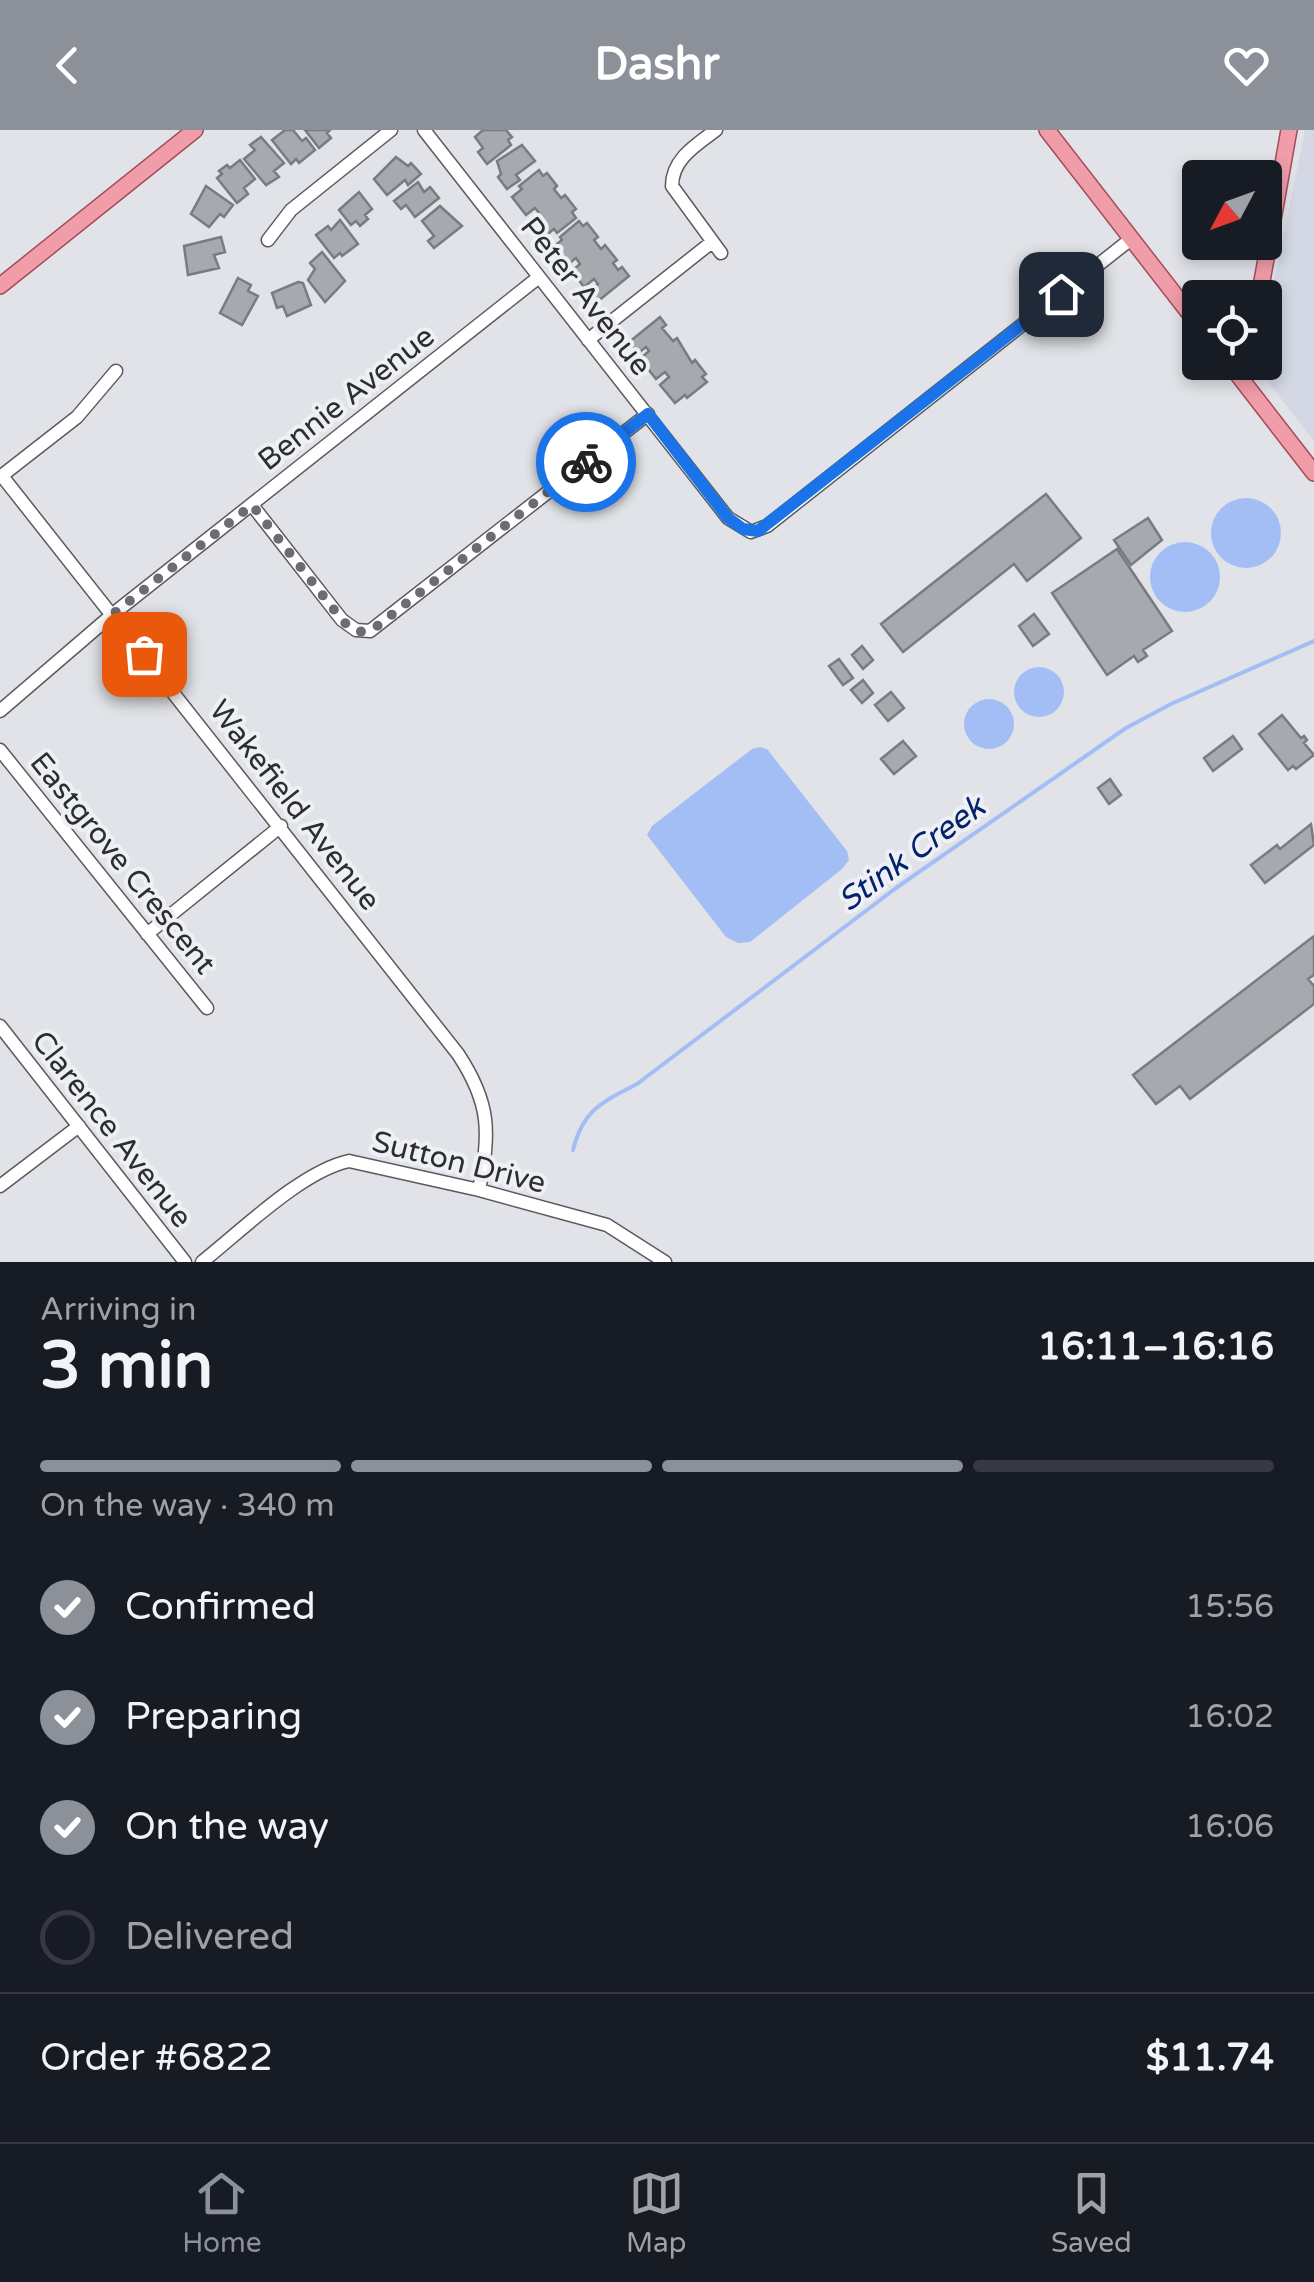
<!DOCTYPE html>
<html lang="en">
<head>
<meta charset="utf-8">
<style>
  :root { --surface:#171b24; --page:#242831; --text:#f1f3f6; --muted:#9ea1a6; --line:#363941; --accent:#8c9099 }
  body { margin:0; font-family:"Varela Round",sans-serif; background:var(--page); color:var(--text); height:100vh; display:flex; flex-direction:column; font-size:38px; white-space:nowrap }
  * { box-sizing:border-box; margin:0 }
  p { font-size:32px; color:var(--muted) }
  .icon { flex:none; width:55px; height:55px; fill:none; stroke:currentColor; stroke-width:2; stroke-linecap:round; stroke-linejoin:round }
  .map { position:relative; height:1132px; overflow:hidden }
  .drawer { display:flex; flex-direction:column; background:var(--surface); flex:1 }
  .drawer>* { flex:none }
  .needle { width:65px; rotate:229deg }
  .buttons { position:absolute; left:1182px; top:30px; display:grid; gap:20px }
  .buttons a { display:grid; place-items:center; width:100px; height:100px; border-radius:10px; background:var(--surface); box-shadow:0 5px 15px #0003; font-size:50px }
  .pin { position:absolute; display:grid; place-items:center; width:85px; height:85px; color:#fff; margin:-42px; border-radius:20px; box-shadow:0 5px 15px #0006 }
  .courier { position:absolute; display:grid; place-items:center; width:100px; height:100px; margin:-50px; border:8px solid #1a73e8; border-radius:50%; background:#fff; color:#222; box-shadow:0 2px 12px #0007 }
  .summary em { font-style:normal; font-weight:800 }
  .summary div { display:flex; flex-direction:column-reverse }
  .summary { display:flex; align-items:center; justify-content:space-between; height:170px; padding:0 40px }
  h1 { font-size:65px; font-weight:800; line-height:75px }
  .bar { display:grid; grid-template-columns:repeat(4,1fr); gap:15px 10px; align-content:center; height:120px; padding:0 40px }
  .bar i { height:12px; border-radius:8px; background:var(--line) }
  .bar .active { background:var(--accent) }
  .bar p { grid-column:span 4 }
  .line { display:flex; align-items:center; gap:25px; padding:0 40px; border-top:2px solid var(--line) }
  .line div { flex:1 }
  ol { padding:0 40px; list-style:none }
  li { display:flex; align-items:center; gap:30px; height:110px }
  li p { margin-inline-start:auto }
  li .icon { padding:10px; border-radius:50%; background:var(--accent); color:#fff; stroke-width:4 }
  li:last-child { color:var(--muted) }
  li i { width:55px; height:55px; border:5px solid var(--line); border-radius:50% }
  header { display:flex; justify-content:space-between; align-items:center; height:130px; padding:0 40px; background:var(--accent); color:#fff; font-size:45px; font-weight:800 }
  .tabs { display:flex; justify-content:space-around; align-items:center; height:140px; border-top:2px solid var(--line); background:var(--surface); font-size:28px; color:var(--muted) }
  .tabs a { display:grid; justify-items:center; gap:5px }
  .tabs .active { color:var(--accent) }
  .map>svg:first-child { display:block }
  .built { fill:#d3d8e4 }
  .water { fill:#a2bef4 }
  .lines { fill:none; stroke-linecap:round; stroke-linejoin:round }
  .stream { stroke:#a2bef4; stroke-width:4 }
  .building { fill:#a6a9ad; stroke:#797b80; stroke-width:2.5 }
  .minor-casing { stroke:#595b5f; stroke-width:15 }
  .major-casing { stroke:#a54c5a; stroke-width:18 }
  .minor { stroke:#fff; stroke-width:12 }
  .major { stroke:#f09da9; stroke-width:15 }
  .done { stroke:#6c6d70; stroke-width:10; stroke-dasharray:0 18 }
  .route { stroke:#1a73e8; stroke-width:12 }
  .labels { text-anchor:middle; stroke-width:8; stroke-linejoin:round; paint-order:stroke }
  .street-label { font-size:30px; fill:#2d2e30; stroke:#eef0f5 }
  .water-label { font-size:32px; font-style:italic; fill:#04216b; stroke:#eef0f5 }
</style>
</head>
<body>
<header><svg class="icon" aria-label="back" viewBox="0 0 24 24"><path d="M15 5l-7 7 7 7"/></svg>Dashr<svg class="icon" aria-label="heart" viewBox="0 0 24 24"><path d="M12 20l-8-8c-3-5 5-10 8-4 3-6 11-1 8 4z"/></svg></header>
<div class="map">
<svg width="1314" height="1132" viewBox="0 0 1314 1132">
  <rect width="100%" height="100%" fill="#e1e3e8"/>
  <path class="built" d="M 1305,0 L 1314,0 L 1314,311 L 1253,233 L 1265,232 L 1265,195 Z"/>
  <path class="water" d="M1211 403a35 35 0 1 1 70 0a35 35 0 1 1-70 0Z
    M1150 447a35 35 0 1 1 70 0a35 35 0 1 1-70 0Z
    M1014 562a25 25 0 1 1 50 0a25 25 0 1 1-50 0Z
    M964 594a25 25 0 1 1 50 0a25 25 0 1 1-50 0Z
    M 760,617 L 767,619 L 847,721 L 849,730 L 842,739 L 750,812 L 738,813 L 726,807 L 647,705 L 652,696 L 752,619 Z"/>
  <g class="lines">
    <path class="stream" d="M 573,1020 C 583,980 602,972 637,954 L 896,758 L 1126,598 L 1171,574 L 1314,511"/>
  </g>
  <path class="building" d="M 285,0 L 293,0 L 302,11 L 306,8 L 315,20 L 299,33 L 296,29 L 291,34 L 272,10 Z
    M 305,0 L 330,0 L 327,3 L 331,8 L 319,18 Z
    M 483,0 L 506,0 L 512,7 L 508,10 L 511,15 L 487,34 L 478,22 L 483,18 L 475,7 Z
    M 261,7 L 284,33 L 274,41 L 279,47 L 266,55 L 244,29 L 255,20 L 250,15 Z
    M 522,15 L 535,31 L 516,45 L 520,50 L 507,59 L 498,47 L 501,44 L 497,31 Z
    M 396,27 L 408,36 L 411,33 L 421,44 L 408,55 L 405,50 L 387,65 L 374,49 Z
    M 240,30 L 255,49 L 244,58 L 248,64 L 237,73 L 217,48 L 222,44 L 219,41 L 227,35 L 230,38 Z
    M 539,40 L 543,46 L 547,43 L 557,56 L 554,59 L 561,68 L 565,65 L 576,79 L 572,82 L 576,88 L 557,103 L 554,99 L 544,107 L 530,90 L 539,83 L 535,78 L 526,85 L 512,67 L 522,59 L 519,56 Z
    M 418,52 L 424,62 L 430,57 L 439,68 L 415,87 L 406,75 L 401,79 L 394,71 Z
    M 206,56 L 233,75 L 224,87 L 220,84 L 209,97 L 191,84 Z
    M 359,62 L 372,79 L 365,85 L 368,89 L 360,96 L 356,91 L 351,95 L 339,80 Z
    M 440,76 L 462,96 L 434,118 L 428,111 L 434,106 L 422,91 Z
    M 340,90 L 358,114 L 342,126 L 340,123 L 334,128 L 316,105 L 328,96 L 331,100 Z
    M 579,91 L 583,96 L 587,93 L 598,107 L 594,110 L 601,119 L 605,115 L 617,130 L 613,133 L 618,140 L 622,137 L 629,146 L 597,172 L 589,162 L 598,154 L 594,149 L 584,157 L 572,141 L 580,134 L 576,128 L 566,136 L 552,118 L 562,110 L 560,107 Z
    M 221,107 L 225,122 L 214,125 L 219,138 L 188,145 L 184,116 Z
    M 322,122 L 345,151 L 325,172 L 308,150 L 315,139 L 310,133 Z
    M 238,148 L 251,155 L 248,161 L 258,166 L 242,195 L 220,183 Z
    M 298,152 L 303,153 L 311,175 L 287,186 L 283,176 L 277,178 L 272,163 Z
    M 660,187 L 666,195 L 662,198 L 673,211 L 677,208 L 692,233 L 695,230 L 706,244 L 702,247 L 707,252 L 687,268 L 685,265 L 675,273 L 660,255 L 669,247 L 665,242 L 656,249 L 640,229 L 649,221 L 646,217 L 637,224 L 628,213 Z
    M 1046,364 L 1081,408 L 1027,451 L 1014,434 L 903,522 L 881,494 Z
    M 1148,388 L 1162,410 L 1131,435 L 1114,410 Z
    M 1117,419 L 1172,501 L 1143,520 L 1147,526 L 1138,532 L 1134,526 L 1107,545 L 1052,463 Z
    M 1034,484 L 1049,504 L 1033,516 L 1019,496 Z
    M 862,516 L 873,530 L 863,539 L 852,525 Z
    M 839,529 L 853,548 L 843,555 L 829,536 Z
    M 863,550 L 873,563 L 862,573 L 851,560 Z
    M 891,562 L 904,578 L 888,591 L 875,575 Z
    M 1282,585 L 1301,608 L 1304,606 L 1307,610 L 1304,613 L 1314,625 L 1296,639 L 1293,636 L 1288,640 L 1259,604 Z
    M 1233,606 L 1242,619 L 1213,641 L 1204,628 Z
    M 903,611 L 916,626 L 894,644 L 881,629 Z
    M 1110,649 L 1121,665 L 1109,674 L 1098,658 Z
    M 1311,694 L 1314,715 L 1265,753 L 1251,735 L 1277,715 L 1280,719 Z
    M 1314,806 L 1314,845 L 1308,849 L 1314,856 L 1314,874 L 1190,969 L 1180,956 L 1156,974 L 1133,945 Z"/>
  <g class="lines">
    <defs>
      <path id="minor" d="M 424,0 L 728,388 L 751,402 L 767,396 L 1131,109
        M 716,0 C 696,15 672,29 672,56 L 721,123
        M 268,110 L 291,80 L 391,0
        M 588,210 L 712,112
        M 2,346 L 458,924 C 491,974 490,1002 479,1060
        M 0,347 L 77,287 L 116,241
        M 252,375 L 342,490 L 356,500 L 370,501 L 648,284
        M 0,581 L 113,484 L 539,147
        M 0,620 L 207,878
        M 147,804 L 281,696
        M 0,896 L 185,1132
        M 0,1056 L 79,996
        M 202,1132 C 241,1101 302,1041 349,1031 L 479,1060 L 607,1095 L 665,1132"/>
      <path id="major" d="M 1047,0 L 1200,197
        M 0,156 L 195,0
        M 1259,168 L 1289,0
        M 1228,232 L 1314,343"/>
    </defs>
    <use href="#minor" class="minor-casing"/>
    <use href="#major" class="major-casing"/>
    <use href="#minor" class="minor"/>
    <use href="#major" class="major"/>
  </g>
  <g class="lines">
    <path class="done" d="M 144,524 L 113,484 L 252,375 L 342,490 L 349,497 L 362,502 L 376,497 L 586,332"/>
    <path class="route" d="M 586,332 L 648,284 L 728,388 L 743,399 L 758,401 L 1061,164"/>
  </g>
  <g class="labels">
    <g class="street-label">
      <text transform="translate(586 166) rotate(52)" y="10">Peter Avenue</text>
      <text transform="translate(346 268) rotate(-38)" y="10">Bennie Avenue</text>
      <text transform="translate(295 675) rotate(52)" y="10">Wakefield Avenue</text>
      <text transform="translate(123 733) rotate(51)" y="10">Eastgrove Crescent</text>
      <text transform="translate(112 999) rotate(52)" y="10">Clarence Avenue</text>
      <text transform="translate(459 1032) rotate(14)" y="10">Sutton Drive</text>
    </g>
    <g class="water-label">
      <text transform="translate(911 723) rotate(-36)" y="11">Stink Creek</text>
    </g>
  </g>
</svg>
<div class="buttons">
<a><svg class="needle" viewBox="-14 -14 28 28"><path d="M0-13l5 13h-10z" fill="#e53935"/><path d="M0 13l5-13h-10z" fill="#9ea1a6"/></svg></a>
<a><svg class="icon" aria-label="locate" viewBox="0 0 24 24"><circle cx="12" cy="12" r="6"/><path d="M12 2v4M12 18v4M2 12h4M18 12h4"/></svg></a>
</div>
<div class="pin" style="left:144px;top:524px;background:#ea580c"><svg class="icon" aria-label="bag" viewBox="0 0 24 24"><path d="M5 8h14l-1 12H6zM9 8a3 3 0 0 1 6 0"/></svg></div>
<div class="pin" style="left:1061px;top:164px;background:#1f2937"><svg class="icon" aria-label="home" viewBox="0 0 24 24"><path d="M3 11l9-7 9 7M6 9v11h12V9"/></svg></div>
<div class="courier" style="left:586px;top:332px"><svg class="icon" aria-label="bike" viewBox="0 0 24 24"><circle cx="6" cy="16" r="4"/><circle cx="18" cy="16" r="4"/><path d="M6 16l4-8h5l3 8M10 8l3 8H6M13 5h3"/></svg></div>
</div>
<section class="drawer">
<div class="summary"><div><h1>3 min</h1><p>Arriving in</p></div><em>16:11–16:16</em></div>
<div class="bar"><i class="active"></i><i class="active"></i><i class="active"></i><i></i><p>On the way · 340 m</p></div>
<ol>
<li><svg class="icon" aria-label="check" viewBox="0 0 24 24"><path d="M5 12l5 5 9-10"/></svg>Confirmed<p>15:56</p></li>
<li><svg class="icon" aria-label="check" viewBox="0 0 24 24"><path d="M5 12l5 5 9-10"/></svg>Preparing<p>16:02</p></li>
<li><svg class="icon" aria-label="check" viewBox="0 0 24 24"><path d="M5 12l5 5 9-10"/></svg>On the way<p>16:06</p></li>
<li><i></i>Delivered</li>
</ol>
<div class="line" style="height:130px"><div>Order #6822</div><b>$11.74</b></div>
</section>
<nav class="tabs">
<a class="active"><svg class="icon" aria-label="home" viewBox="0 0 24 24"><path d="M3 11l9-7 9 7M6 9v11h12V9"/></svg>Home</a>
<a><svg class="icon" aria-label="map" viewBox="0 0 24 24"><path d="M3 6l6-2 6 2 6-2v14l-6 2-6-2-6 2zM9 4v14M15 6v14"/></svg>Map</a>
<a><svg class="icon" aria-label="saved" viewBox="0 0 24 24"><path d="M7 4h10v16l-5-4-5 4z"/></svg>Saved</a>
</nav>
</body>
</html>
